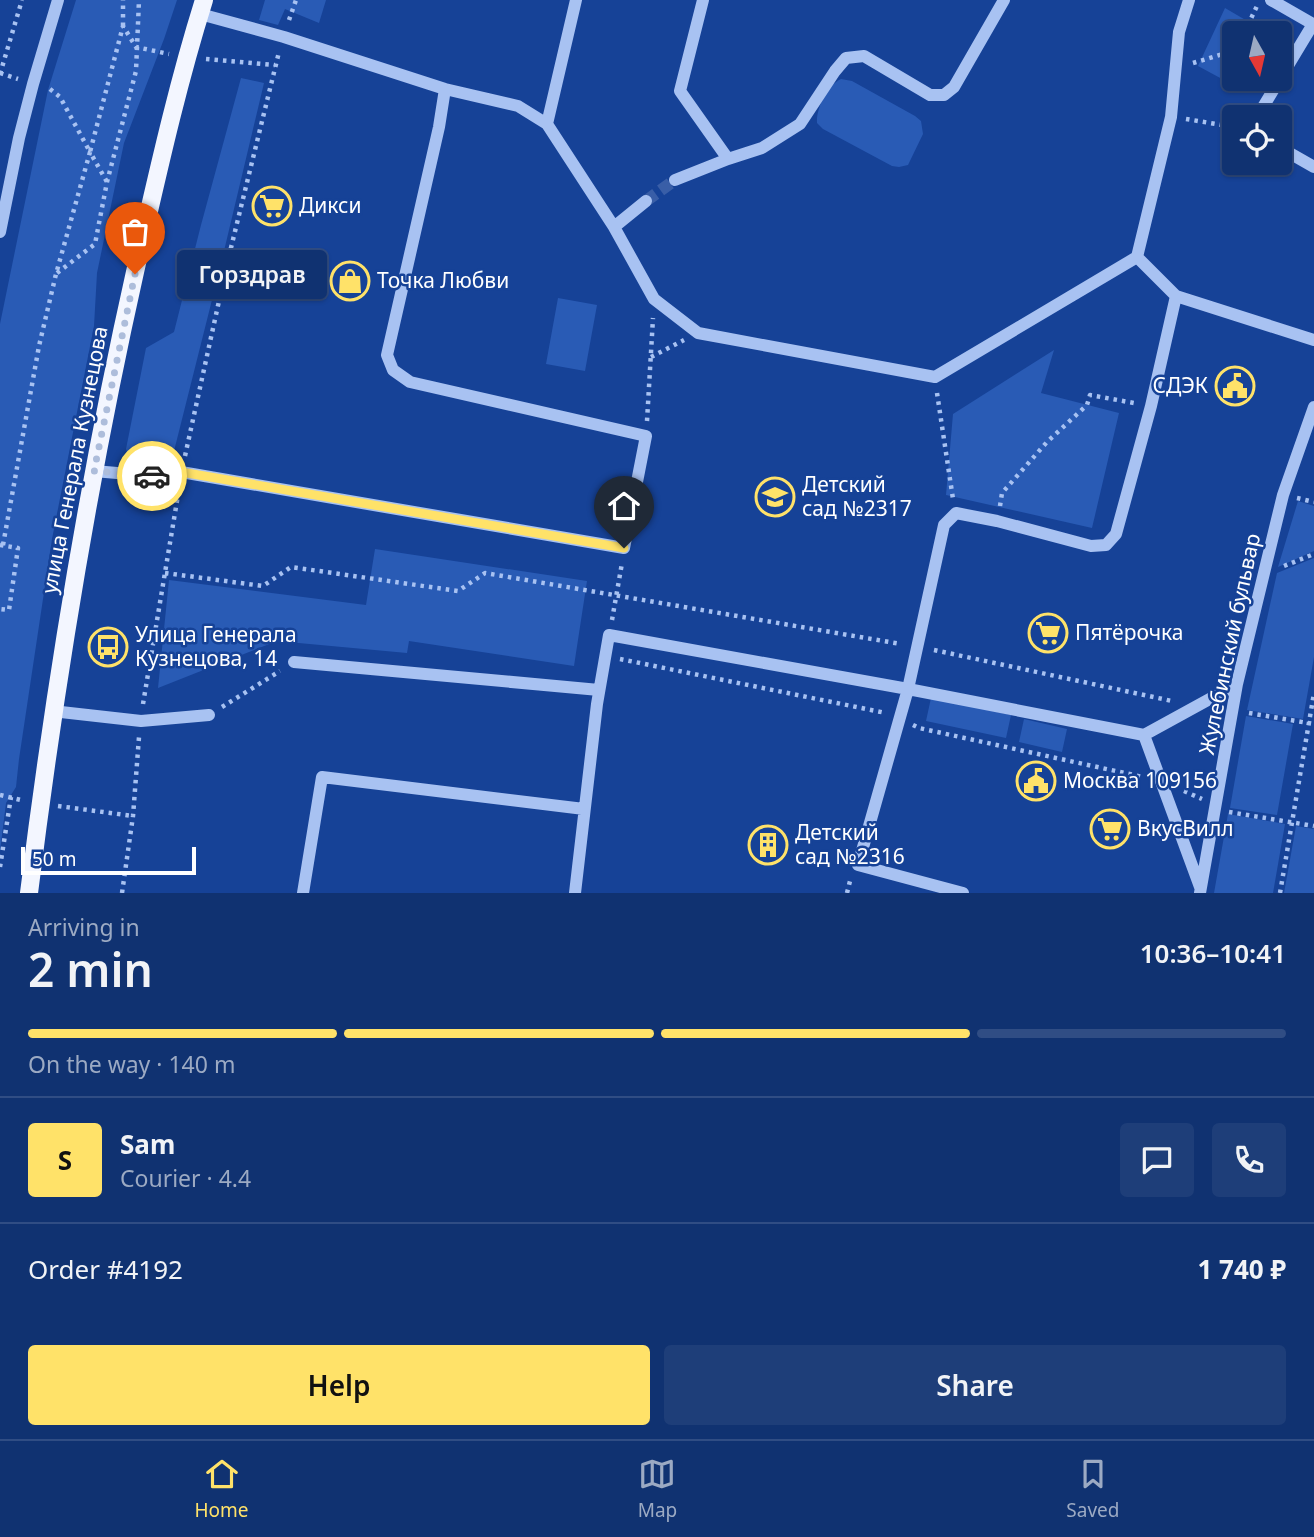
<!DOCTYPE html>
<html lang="en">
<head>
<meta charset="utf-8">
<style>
  :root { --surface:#103271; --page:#1e3e79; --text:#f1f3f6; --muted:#9caac3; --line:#304d84; --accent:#ffe269 }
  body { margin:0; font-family:"Noto Sans",sans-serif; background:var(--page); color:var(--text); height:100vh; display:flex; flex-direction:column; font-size:26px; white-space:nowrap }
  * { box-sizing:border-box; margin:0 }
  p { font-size:23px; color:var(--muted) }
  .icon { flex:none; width:38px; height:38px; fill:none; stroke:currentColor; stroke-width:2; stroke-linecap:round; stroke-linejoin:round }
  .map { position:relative; height:893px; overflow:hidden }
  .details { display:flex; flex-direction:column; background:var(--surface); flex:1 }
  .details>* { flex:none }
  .needle { width:46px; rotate:172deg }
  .buttons { position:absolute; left:1222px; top:21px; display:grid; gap:14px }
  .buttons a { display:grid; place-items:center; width:70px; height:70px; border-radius:7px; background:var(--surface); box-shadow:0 2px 5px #0004,0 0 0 2px var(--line); font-size:35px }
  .scale { position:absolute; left:21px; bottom:18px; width:175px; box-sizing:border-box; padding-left:7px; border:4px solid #fff; border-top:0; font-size:19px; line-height:24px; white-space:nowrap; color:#fff; -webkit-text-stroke:5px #164297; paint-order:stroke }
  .pin { position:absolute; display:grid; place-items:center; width:60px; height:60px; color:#fff; margin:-72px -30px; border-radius:50% 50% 50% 0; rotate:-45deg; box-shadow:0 0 7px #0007 }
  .pin .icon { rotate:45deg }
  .courier { position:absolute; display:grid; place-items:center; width:70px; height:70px; margin:-35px; border:5px solid #ffe269; border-radius:50%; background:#fff; color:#222; box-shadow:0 2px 9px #0007 }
  .bubble { position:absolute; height:49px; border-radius:7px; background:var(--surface); box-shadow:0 2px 5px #0004,0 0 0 2px var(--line); font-size:23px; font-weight:600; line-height:49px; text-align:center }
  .overview em { font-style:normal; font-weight:600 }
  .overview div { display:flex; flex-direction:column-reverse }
  .overview { display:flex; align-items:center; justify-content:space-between; height:119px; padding:0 28px }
  h1 { font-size:46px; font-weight:600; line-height:52px }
  .bar { display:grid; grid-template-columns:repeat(4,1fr); gap:10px 7px; align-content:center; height:84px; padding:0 28px }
  .bar i { height:9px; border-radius:5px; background:var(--line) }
  .bar .current { background:var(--accent) }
  .bar p { grid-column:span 4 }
  .line { display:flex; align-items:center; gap:18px; padding:0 28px; border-top:2px solid var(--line) }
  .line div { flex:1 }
  .round { display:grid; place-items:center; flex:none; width:74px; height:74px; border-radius:7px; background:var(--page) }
  .primary-button { display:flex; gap:14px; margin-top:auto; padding:14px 28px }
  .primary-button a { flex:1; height:80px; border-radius:7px; background:var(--accent); color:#111; font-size:28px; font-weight:600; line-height:80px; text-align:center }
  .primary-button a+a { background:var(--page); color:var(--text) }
  .tab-bar { display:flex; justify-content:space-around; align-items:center; height:98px; border-top:2px solid var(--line); background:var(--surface); font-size:19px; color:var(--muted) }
  .tab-bar a { display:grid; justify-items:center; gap:4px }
  .tab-bar .current { color:var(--accent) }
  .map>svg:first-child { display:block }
  .green { fill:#295bb5 }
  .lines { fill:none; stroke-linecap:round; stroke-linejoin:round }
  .minor-tunnel { stroke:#395ea7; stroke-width:12; stroke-dasharray:12 6; stroke-linecap:butt }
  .path { stroke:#a8c2f2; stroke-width:4.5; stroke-dasharray:3.5 5; stroke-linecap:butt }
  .minor { stroke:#a8c2f2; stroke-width:12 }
  .major { stroke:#f3f6ff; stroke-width:18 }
  .done { stroke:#adbddb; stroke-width:7; stroke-dasharray:0 12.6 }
  .route { stroke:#ffe269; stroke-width:9 }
  .labels { text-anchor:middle; stroke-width:5; stroke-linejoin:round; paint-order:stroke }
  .poi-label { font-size:21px; fill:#fff; stroke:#164297; text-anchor:start }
  .street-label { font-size:21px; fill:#fff; stroke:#164297 }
</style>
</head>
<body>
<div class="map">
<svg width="1314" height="893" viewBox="0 0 1314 893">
  <rect width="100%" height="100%" fill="#164297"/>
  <path class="green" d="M 76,0 L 177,0 L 164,39 L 124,143 L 97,273 L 94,326 L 52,539 L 19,759 L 16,787 L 6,803 L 0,851 L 0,324 L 48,90 Z
    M 265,0 L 326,0 L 319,23 L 285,9 L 278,25 L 259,20 Z
    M 1225,8 L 1266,32 L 1265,33 L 1234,33 L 1234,79 L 1239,79 L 1235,86 L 1198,66 Z
    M 241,78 L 264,83 L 219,272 L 170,467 L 130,461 L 126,449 L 146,348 L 174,332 L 201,225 Z
    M 841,79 L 852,81 L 915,116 L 921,121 L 923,134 L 908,165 L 899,167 L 892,166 L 823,129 L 817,123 C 816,109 827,85 841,79 Z
    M 558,298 L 597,305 L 585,371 L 546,364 Z
    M 1054,350 L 1041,393 L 1119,413 L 1092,528 L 946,495 L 953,414 Z
    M 1298,501 L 1314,506 L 1314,551 L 1278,567 Z
    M 375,549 L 587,581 L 574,666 L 409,641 L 407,653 L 277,641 L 158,688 L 169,580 L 366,605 Z
    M 1314,558 L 1314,657 L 1303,719 L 1247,710 L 1277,573 Z
    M 931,698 L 1011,715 L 1006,738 L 926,721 Z
    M 1246,716 L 1293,724 L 1277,815 L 1230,808 Z
    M 1024,719 L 1067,729 L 1062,752 L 1019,742 Z
    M 1228,814 L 1285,824 L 1273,893 L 1214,893 Z
    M 1296,826 L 1314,829 L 1314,893 L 1284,893 Z"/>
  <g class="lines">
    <path class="minor-tunnel" d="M 646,201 L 675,180"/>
    <path class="path" d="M 289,20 L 296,0
      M 123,26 L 123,0
      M 1244,33 L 1257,6
      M 206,59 L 275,65
      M 1193,63 L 1223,54 L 1234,46
      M 0,73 L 18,79
      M 0,74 L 22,0
      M 50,89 L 60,97 L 90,152 L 123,26 L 136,47 L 169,54
      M 1186,119 L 1234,127
      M 57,273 L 95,244 L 107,182 L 136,71 L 139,0
      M 651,357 L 684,340
      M 937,393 L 953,499
      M 647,421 L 653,318
      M 185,456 L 228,260 L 279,52
      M 1297,498 L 1314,502
      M 1000,506 L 1002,493 L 1047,442 L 1087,405 L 1090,395 L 1134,403
      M 0,545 L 18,548 L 9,610 L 0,609
      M 3,545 L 39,346 L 56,274 L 90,152 L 107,182
      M 1284,566 L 1314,554
      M 165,573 L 263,586 L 291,567 L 458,591 L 485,573 L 901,644
      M 612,620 L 622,563
      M 934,650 L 1172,701
      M 620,659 L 886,713
      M 143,704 L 179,489
      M 222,707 L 280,671
      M 1249,713 L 1314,724
      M 913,725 L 919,728 L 1143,777
      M 1184,791 L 1202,799
      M 0,795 L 21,800
      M 58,806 L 133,816
      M 1229,812 L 1314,826
      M 0,867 L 11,797
      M 122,893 L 133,816 L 139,737
      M 847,893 L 851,877
      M 1280,893 L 1314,693"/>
    <path class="minor" d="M 703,0 L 680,91 L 728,159 L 762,148 L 800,124 L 835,71 L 846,58 L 864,56 L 930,95 L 944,95 L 954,87 L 1004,0
      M 200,14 L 284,37 L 445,89 L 518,106 L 547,124 L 614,227 L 654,299 L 698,333 L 935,377 L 1137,257 L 1176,296 L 1314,340
      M 1257,117 L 1313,24 L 1271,0
      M 547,124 L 576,0
      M 1279,147 L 1314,167
      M 675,180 L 728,159
      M 614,227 L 646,201
      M 0,232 L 19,138 L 33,84 L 58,0
      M 1137,257 L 1171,117 L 1179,32 L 1189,0
      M 94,471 L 163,477 L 181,472 L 624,548 L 646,436 L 410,382 L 393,370 L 387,355 L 439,127 L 445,89
      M 294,662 L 599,690
      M 52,711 L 141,721 L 209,715
      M 1200,887 L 1144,735 L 1237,684
      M 303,893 L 322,777 L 584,809
      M 575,893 L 597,704 L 609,635 L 908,689 L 1144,735
      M 963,893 L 858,865 L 908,689 L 944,525 L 956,513 L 997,521 L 1091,546 L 1106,545 L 1116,534 L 1151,406 L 1176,296
      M 1200,893 L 1237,684 L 1283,495 L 1314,407"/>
    <path class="major" d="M 29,893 C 55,685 89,477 135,272 C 156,181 176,89 204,0"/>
  </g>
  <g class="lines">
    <path class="done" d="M 135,274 L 94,471 L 152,476"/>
    <path class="route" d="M 152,476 L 163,477 L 181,472 L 624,548"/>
  </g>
  <defs>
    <symbol id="supermarket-ring" viewBox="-11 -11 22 22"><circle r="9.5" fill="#164297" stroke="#ffe269" stroke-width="1.5"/><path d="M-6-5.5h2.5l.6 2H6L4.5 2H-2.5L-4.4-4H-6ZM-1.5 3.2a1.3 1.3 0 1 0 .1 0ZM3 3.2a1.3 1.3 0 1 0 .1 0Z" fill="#ffe269"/></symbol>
    <symbol id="shop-ring" viewBox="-11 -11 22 22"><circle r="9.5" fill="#164297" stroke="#ffe269" stroke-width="1.5"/><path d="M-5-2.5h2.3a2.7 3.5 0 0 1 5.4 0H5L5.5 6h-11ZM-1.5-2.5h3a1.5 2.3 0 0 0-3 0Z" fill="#ffe269"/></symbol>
    <symbol id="civic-ring" viewBox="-11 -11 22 22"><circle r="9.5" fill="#164297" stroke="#ffe269" stroke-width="1.5"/><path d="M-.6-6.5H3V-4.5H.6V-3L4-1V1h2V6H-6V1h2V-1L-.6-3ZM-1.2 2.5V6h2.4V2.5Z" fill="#ffe269"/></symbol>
    <symbol id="school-ring" viewBox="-11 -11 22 22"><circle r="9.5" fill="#164297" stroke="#ffe269" stroke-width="1.5"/><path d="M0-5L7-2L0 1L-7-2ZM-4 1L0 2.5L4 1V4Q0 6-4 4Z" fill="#ffe269"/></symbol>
    <symbol id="bus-ring" viewBox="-11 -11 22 22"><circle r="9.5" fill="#164297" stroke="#ffe269" stroke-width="1.5"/><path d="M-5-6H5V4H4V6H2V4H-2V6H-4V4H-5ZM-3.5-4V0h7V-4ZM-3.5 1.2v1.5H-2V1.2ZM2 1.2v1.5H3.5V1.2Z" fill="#ffe269"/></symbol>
    <symbol id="building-ring" viewBox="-11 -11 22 22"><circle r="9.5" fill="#164297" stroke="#ffe269" stroke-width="1.5"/><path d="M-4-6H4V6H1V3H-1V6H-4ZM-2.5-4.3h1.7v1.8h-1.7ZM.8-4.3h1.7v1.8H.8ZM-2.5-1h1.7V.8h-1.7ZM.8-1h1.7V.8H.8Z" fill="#ffe269"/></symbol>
  </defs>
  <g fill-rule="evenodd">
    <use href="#supermarket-ring" x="250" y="184" width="44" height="44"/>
    <use href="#shop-ring" x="328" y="259" width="44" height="44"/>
    <use href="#civic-ring" x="1213" y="364" width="44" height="44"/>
    <use href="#school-ring" x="753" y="475" width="44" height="44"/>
    <use href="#supermarket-ring" x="1026" y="611" width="44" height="44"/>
    <use href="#bus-ring" x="86" y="625" width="44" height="44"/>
    <use href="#civic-ring" x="1014" y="759" width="44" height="44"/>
    <use href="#supermarket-ring" x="1088" y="807" width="44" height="44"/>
    <use href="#building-ring" x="746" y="823" width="44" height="44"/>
  </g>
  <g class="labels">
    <g class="poi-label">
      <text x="299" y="213">Дикси</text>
      <text x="377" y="288">Точка Любви</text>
      <text x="1208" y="393" text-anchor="end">СДЭК</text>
      <text x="802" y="492">Детский<tspan x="802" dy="24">сад №2317</tspan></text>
      <text x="1075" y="640">Пятёрочка</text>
      <text x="135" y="642">Улица Генерала<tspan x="135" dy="24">Кузнецова, 14</tspan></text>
      <text x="1063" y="788">Москва 109156</text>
      <text x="1137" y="836">ВкусВилл</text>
      <text x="795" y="840">Детский<tspan x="795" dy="24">сад №2316</tspan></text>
    </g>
    <g class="street-label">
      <text transform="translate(75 460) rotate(-79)" y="7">улица Генерала Кузнецова</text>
      <text transform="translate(1230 644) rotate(-78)" y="7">Жулебинский бульвар</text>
    </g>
  </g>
</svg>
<div class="buttons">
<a><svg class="needle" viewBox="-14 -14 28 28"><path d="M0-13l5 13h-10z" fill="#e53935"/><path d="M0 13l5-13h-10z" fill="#9caac3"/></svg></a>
<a><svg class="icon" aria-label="locate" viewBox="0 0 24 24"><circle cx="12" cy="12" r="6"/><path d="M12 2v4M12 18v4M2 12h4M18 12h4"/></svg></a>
</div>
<div class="scale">50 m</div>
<div class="pin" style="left:135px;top:274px;background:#ea580c"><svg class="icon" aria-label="bag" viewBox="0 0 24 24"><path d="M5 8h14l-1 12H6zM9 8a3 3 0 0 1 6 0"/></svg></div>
<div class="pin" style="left:624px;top:548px;background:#1f2937"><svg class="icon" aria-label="home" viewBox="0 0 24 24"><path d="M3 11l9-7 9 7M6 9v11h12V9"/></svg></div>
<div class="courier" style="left:152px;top:476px"><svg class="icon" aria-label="car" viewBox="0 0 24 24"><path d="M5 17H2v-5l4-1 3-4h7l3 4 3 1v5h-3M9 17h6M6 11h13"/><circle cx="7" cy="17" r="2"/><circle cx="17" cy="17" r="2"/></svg></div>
<div class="bubble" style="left:177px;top:250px;width:150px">Горздрав</div>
</div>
<section class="details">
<div class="overview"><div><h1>2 min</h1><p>Arriving in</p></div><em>10:36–10:41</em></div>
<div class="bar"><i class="current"></i><i class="current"></i><i class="current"></i><i></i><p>On the way · 140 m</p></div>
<div class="line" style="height:126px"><b class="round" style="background:var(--accent);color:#111">S</b><div><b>Sam</b><p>Courier · 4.4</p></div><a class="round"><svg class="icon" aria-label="chat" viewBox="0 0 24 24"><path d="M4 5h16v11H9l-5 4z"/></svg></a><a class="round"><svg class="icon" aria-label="phone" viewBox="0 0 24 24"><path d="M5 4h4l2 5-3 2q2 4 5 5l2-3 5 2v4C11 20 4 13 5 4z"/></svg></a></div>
<div class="line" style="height:91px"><div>Order #4192</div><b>1 740 ₽</b></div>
<div class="primary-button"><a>Help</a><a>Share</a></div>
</section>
<nav class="tab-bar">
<a class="current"><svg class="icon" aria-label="home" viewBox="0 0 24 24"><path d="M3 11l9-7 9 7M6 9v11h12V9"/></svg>Home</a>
<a><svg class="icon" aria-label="map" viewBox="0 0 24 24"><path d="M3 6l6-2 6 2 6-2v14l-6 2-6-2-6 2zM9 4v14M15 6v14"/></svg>Map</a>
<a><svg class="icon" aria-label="saved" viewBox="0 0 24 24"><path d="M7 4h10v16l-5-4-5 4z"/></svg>Saved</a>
</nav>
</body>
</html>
